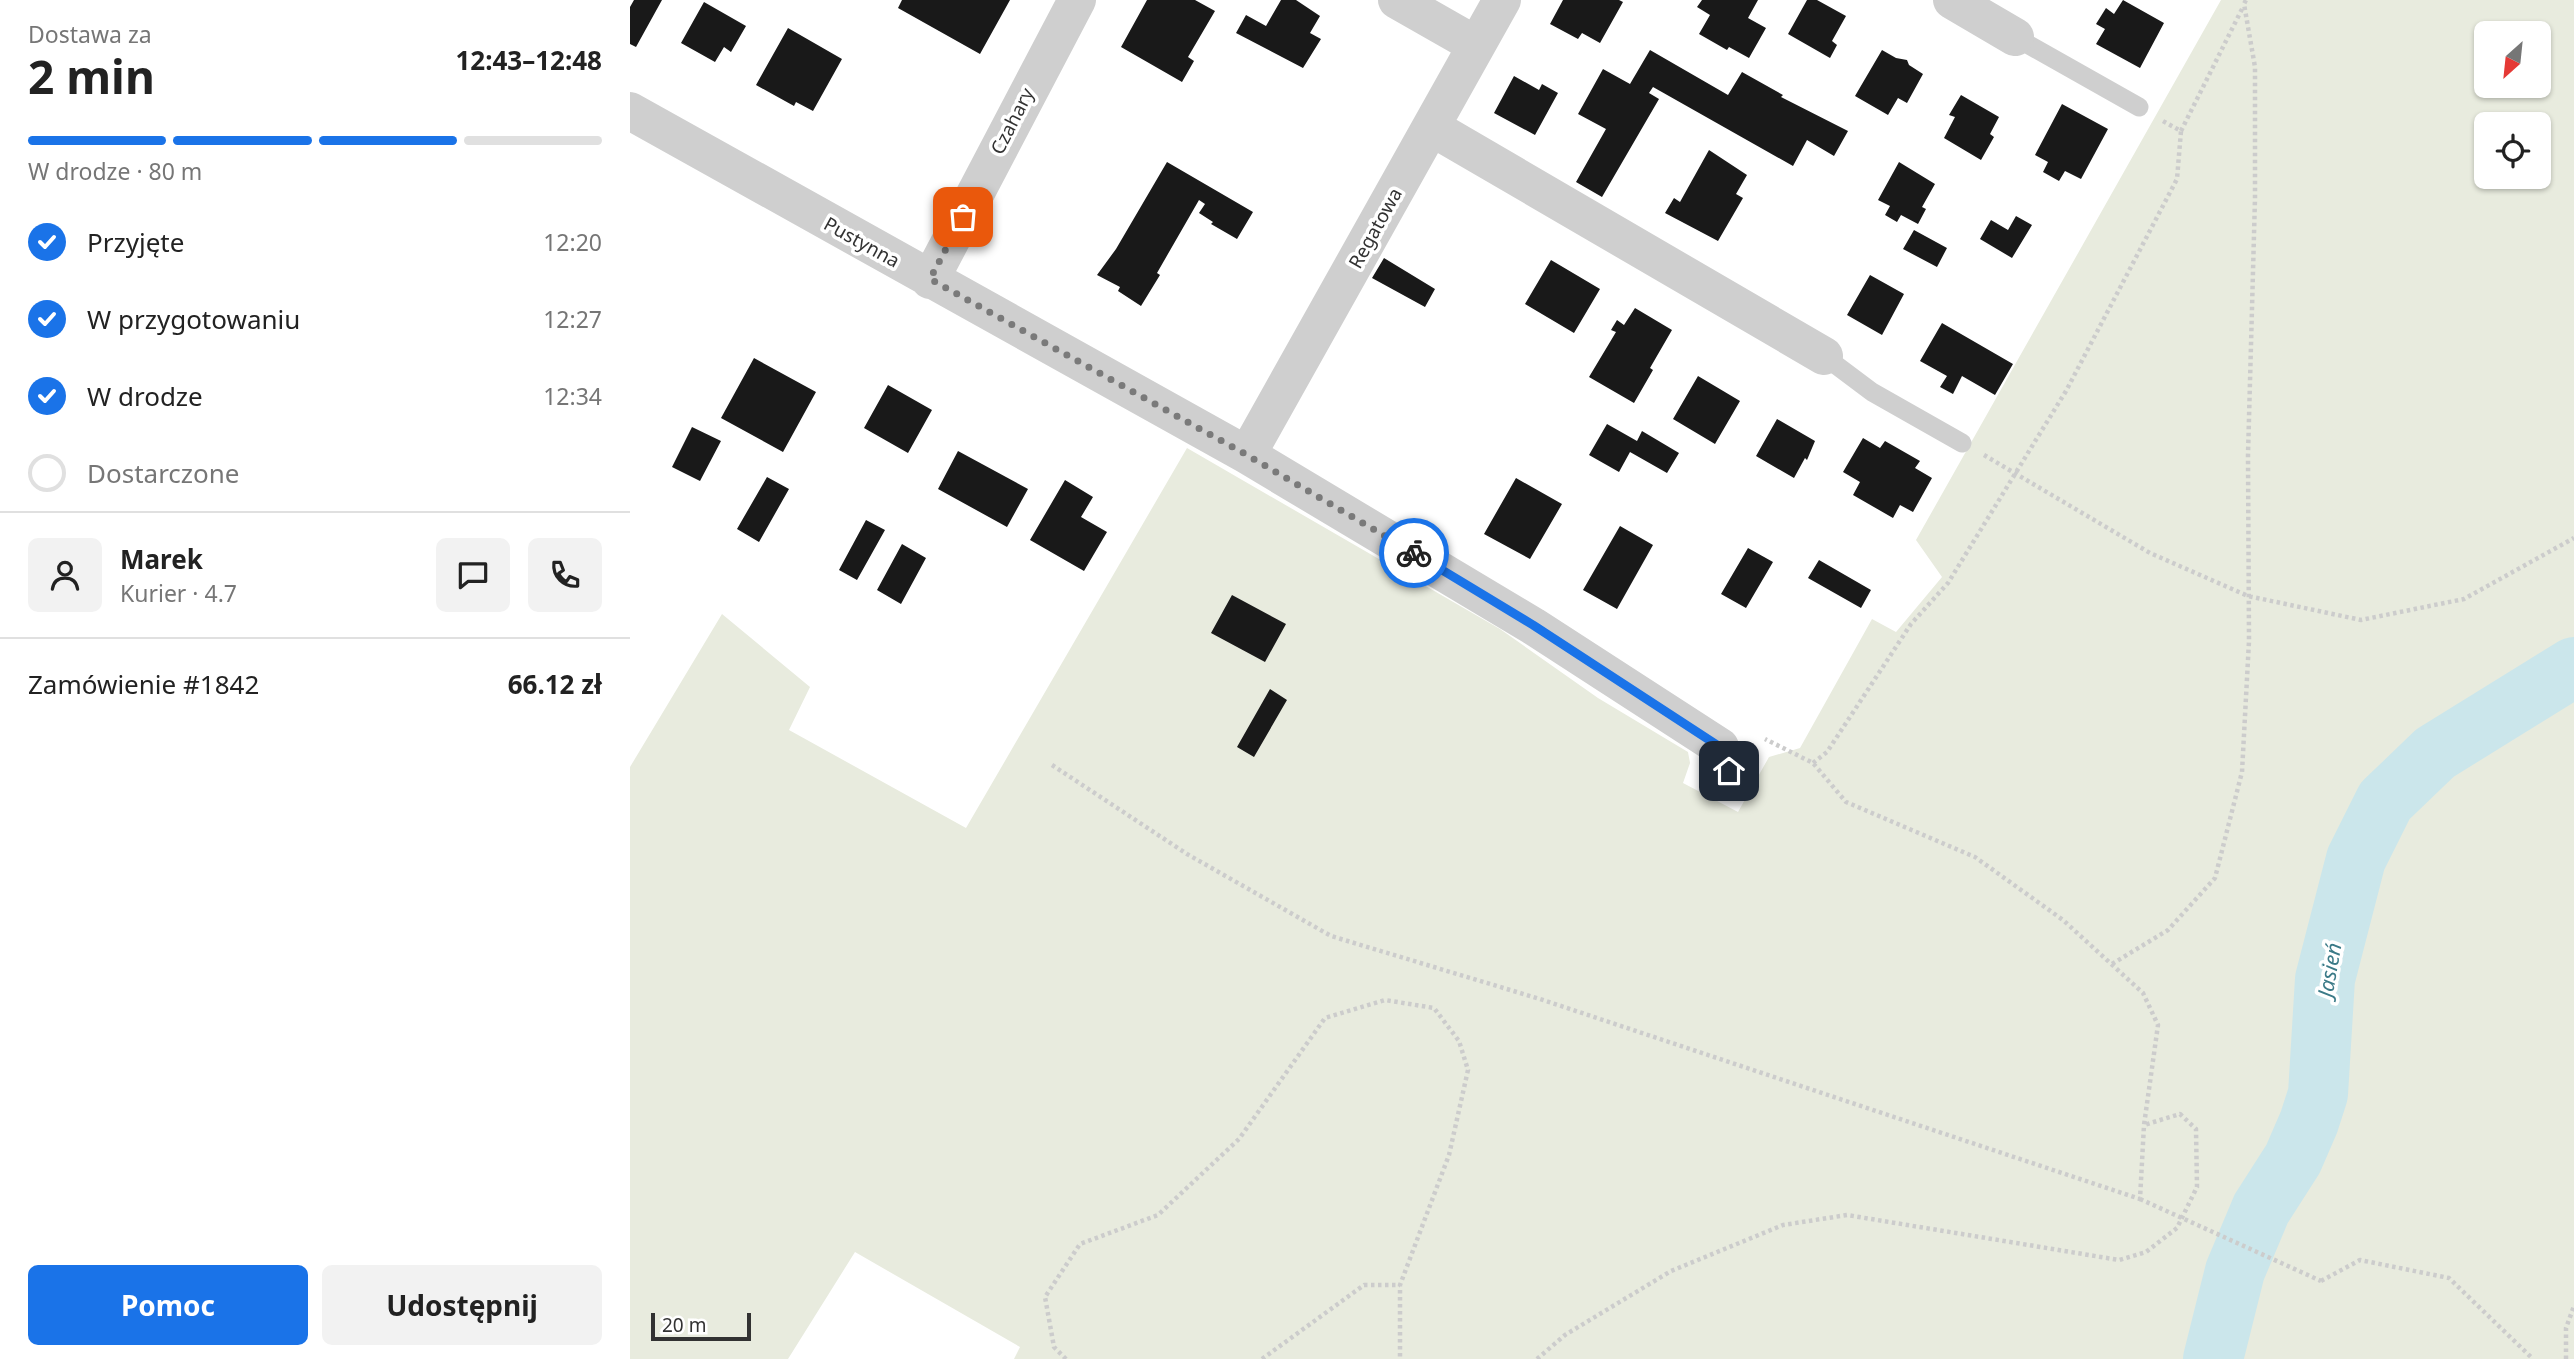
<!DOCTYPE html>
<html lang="pl">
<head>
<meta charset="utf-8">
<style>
  :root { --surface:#fff; --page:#f2f2f2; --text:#222; --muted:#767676; --line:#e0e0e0; --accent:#1a73e8 }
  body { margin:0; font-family:"Noto Sans",sans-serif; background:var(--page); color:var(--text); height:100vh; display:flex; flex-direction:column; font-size:26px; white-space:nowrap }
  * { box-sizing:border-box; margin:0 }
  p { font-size:23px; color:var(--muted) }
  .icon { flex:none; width:38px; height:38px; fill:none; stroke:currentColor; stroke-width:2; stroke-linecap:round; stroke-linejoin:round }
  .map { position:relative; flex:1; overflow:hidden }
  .panel { display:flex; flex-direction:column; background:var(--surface); width:630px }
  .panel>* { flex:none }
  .needle { width:46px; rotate:207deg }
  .fabs { position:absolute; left:1844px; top:21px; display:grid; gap:14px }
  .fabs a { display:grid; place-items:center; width:77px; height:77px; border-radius:10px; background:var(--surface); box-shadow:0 2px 5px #0004; font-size:35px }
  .scale { position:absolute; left:21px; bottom:18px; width:100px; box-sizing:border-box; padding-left:7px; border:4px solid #323232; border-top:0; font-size:19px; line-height:24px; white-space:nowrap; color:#323232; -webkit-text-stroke:5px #fff; paint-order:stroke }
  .pin { position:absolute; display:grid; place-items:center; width:60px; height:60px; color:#fff; margin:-30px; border-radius:14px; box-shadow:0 4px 10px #0006 }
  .courier { position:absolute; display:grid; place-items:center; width:70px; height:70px; margin:-35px; border:5px solid #1a73e8; border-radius:50%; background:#fff; color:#222; box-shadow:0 2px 9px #0007 }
  .summary em { font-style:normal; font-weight:700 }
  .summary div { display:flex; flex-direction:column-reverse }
  .summary { display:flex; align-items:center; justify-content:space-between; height:119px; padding:0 28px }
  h1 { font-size:46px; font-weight:700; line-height:52px }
  .bar { display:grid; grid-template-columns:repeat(4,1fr); gap:10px 7px; align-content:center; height:84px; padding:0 28px }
  .bar i { height:9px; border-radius:5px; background:var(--line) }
  .bar .current { background:var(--accent) }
  .bar p { grid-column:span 4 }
  .line { display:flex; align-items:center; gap:18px; padding:0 28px; border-top:2px solid var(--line) }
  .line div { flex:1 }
  .round { display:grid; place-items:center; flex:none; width:74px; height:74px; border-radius:10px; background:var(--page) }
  ol { padding:0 28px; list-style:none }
  li { display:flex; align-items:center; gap:21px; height:77px }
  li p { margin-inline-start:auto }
  li .icon { padding:7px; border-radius:50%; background:var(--accent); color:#fff; stroke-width:4 }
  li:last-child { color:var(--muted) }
  li i { width:38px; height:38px; border:4px solid var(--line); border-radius:50% }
  .action { display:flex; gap:14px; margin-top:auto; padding:14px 28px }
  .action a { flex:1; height:80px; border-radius:10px; background:var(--accent); color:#fff; font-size:28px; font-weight:700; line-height:80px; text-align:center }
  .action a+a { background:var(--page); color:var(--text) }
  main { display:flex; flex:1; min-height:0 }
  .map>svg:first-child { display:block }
  .green { fill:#e8ebde; fill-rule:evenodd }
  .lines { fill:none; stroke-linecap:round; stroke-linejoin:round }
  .river { stroke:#cbe6eb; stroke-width:60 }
  .building { fill:#191919 }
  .path { stroke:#ccc; stroke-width:4.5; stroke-dasharray:3.5 3.5; stroke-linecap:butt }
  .service { stroke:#cfcfcf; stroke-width:19 }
  .minor { stroke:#cfcfcf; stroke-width:38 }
  .path-bridge { stroke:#ccc; stroke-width:4.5; stroke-dasharray:3.5 3.5; stroke-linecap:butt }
  .done { stroke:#7a7a7a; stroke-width:7; stroke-dasharray:0 12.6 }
  .route { stroke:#1a73e8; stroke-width:9 }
  .labels { text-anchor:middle; stroke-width:7; stroke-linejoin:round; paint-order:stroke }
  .street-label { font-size:19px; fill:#323232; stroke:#fff }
  .water-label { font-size:21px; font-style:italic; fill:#3b7a87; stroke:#fff }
</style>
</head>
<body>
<main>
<section class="panel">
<div class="summary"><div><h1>2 min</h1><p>Dostawa za</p></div><em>12:43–12:48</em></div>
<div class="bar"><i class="current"></i><i class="current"></i><i class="current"></i><i></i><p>W drodze · 80 m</p></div>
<ol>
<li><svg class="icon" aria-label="check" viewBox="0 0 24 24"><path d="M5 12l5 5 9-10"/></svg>Przyjęte<p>12:20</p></li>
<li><svg class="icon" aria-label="check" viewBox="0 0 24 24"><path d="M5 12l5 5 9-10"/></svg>W przygotowaniu<p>12:27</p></li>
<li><svg class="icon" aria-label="check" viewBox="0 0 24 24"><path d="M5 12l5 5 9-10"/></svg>W drodze<p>12:34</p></li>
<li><i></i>Dostarczone</li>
</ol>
<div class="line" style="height:126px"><a class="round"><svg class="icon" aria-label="person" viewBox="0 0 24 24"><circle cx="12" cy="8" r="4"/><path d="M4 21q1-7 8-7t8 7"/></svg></a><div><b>Marek</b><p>Kurier · 4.7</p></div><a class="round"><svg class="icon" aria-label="chat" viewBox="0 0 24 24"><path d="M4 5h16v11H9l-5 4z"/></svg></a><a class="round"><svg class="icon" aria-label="phone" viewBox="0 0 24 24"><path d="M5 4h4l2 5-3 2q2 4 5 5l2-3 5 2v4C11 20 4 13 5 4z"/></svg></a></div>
<div class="line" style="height:91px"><div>Zamówienie #1842</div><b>66.12 zł</b></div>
<div class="action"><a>Pomoc</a><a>Udostępnij</a></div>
</section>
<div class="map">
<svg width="1944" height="1359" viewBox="0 0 1944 1359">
  <rect width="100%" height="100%" fill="#fff"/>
  <path class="green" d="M 1591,0 L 1944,0 L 1944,1359 L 384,1359 L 390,1347 L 225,1252 L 158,1359 L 0,1359 L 0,767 L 92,614 L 180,687 L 159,730 L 336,828 L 557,448 L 870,629 L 968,698 L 1058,752 L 1060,763 L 1053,783 L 1108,812 L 1139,757 L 1170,748 L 1242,619 L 1266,632 L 1312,577 L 1286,540 ZM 1857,33 L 1909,33 L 1909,86 L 1857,86 ZM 1857,124 L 1909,124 L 1909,177 L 1857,177 Z"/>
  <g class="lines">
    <path class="river" d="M 1583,1359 L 1605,1271 L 1631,1209 L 1663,1159 L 1679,1122 L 1688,1094 L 1695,979 L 1726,859 L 1755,801 L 1805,753 L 1944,667"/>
  </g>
  <path class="building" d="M 4,0 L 32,0 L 6,47 L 0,44 L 0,7 Z
    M 272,0 L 380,0 L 350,54 L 268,8 Z
    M 517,0 L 565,0 L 585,11 L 558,57 L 564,61 L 552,82 L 491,47 Z
    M 651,0 L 666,0 L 690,16 L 680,33 L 691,39 L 673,68 L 606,33 L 616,15 L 636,26 Z
    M 933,0 L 989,0 L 993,2 L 970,43 L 952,33 L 948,39 L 920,24 Z
    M 1072,0 L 1128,0 L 1118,18 L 1136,28 L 1119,58 L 1099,47 L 1097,50 L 1069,34 L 1080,15 L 1067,7 Z
    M 1177,0 L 1187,0 L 1216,16 L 1202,41 L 1207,45 L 1200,58 L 1158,34 Z
    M 1493,0 L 1534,23 L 1510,68 L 1466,44 L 1475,29 L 1466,24 L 1476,8 L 1484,14 Z
    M 74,2 L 116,26 L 101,52 L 94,47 L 85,62 L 51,43 Z
    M 158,28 L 212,59 L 183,111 L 166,102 L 164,106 L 126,85 Z
    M 1020,50 L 1098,95 L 1112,72 L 1153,95 L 1151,97 L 1218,131 L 1204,156 L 1177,140 L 1163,166 L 1023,87 L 1019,93 L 1029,99 L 972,197 L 946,182 L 976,129 L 948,114 L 973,69 L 1000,84 Z
    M 1252,50 L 1266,58 L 1277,60 L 1279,65 L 1293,74 L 1277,103 L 1268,98 L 1258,115 L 1225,96 Z
    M 884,76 L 909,90 L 912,84 L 928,93 L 905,135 L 864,113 Z
    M 1331,95 L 1369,117 L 1360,134 L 1364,137 L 1351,160 L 1314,138 L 1325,117 L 1319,115 Z
    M 1432,104 L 1478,129 L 1451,179 L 1435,171 L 1429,181 L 1413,172 L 1418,162 L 1405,155 Z
    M 1079,150 L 1117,175 L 1106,194 L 1113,198 L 1088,241 L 1035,213 L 1044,198 L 1050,202 Z
    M 537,162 L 623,212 L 607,239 L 581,224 L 583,222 L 569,213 L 575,204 L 569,200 L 527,273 L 530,275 L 511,306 L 488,291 L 490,287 L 467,275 L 486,249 Z
    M 1269,162 L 1305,184 L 1292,207 L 1296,209 L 1288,224 L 1271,215 L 1267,222 L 1255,215 L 1260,206 L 1248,200 Z
    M 1386,216 L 1402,225 L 1382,258 L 1350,239 L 1361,220 L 1378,230 Z
    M 1284,230 L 1317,248 L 1307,267 L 1273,249 Z
    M 754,258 L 805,289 L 795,307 L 742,278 Z
    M 921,260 L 970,289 L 944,333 L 895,304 Z
    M 1240,275 L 1274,294 L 1252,335 L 1217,315 Z
    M 1005,308 L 1042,330 L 1020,368 L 1023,370 L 1004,403 L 959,377 L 986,332 L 981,330 L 987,320 L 994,325 Z
    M 1312,323 L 1383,364 L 1365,395 L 1332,376 L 1323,394 L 1310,387 L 1317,376 L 1290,361 Z
    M 124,358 L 186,392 L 153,452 L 91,418 Z
    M 1068,376 L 1110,401 L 1085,444 L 1043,419 Z
    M 258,385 L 302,410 L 278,453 L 234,428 Z
    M 1147,419 L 1185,441 L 1177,460 L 1175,458 L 1164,478 L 1126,456 Z
    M 977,424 L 1007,441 L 1012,431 L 1049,453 L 1037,473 L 1000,452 L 989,472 L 959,455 Z
    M 62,427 L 91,441 L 70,481 L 42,467 Z
    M 1233,438 L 1250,448 L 1255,441 L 1290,461 L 1285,468 L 1302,478 L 1283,512 L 1270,505 L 1263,518 L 1223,495 L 1230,482 L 1213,472 Z
    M 328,451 L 398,489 L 377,527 L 308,489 Z
    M 137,477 L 159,489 L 129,542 L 107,529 Z
    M 886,478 L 932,504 L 900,559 L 854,534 Z
    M 435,480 L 463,497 L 451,517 L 477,532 L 454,571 L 400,540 Z
    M 236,520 L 255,530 L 227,580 L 209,570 Z
    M 990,526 L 1023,545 L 987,609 L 953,590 Z
    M 272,544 L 296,558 L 271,604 L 247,590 Z
    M 1118,548 L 1143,562 L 1116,608 L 1091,594 Z
    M 1189,560 L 1241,590 L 1231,608 L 1178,578 Z
    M 602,595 L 656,624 L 635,662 L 581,633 Z
    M 640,689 L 657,700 L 624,757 L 607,747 Z"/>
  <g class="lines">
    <path class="path" d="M 1551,131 L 1613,7
      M 1354,455 L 1520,553 L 1618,596 L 1731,620 L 1834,599 L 1944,538
      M 1183,763 L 1197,752 L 1281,624 L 1318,583 L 1436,391 L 1547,179 L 1551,131 L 1531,120
      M 422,765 L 557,854 L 701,936 L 910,999 L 1510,1199 L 1514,1125 L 1528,1025 L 1513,993 L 1433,920 L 1345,857 L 1216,802 L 1183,763 L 1135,739
      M 1482,964 L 1538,930 L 1585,878 L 1612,772 L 1619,641 L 1618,455 L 1625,198 L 1625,67 L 1614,4 L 1616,0
      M 1691,1281 L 1730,1260 L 1819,1278 L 1903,1359
      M 436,1359 L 424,1347 L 415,1297 L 450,1244 L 528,1215 L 609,1139 L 695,1018 L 755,1000 L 804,1008 L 829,1041 L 838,1070 L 819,1155 L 770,1285 L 770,1359
      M 632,1359 L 734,1285 L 770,1285
      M 907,1359 L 935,1335 L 1041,1271 L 1153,1225 L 1217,1215 L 1489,1260 L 1516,1252 L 1547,1228 L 1567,1187 L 1566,1129 L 1550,1114 L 1514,1125
      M 1936,1359 L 1936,1328 L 1944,1306"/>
    <path class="service" d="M 1385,37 L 1509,107
      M 1194,356 L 1242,392 L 1332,443"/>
    <path class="minor" d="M 767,0 L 846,45
      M 1322,0 L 1385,37
      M 0,111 L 617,455 L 903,626 L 1090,747 L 1099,771
      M 801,127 L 1194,356
      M 300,280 L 447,0
      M 617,455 L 872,0"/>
    <path class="path-bridge" d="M 1510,1199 L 1691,1281"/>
  </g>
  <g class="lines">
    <path class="done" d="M 333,217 L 300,279 L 617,455 L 784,553"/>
    <path class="route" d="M 784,553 L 903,625 L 1090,747 L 1099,771"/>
  </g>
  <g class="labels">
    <g class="street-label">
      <text transform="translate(382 121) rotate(-63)" y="7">Czahary</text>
      <text transform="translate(745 228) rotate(-61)" y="7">Regatowa</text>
      <text transform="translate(232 242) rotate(29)" y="7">Pustynna</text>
    </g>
    <g class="water-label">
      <text transform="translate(1700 970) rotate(-80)" y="7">Jasień</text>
    </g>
  </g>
</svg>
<div class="fabs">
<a><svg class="needle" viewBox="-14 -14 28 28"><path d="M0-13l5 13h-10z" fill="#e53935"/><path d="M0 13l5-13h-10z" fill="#767676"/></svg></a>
<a><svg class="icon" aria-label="locate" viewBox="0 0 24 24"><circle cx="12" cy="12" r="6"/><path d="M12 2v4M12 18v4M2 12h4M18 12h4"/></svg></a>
</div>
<div class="scale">20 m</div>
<div class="pin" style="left:333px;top:217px;background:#ea580c"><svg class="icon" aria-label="bag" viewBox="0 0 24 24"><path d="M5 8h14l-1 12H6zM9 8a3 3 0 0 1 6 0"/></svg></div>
<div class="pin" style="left:1099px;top:771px;background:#1f2937"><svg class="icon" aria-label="home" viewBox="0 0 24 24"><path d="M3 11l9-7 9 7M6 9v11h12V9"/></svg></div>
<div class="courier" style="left:784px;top:553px"><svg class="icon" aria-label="bike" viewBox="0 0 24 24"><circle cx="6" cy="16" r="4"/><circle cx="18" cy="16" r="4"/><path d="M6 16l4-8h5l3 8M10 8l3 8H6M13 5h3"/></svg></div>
</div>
</main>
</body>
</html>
